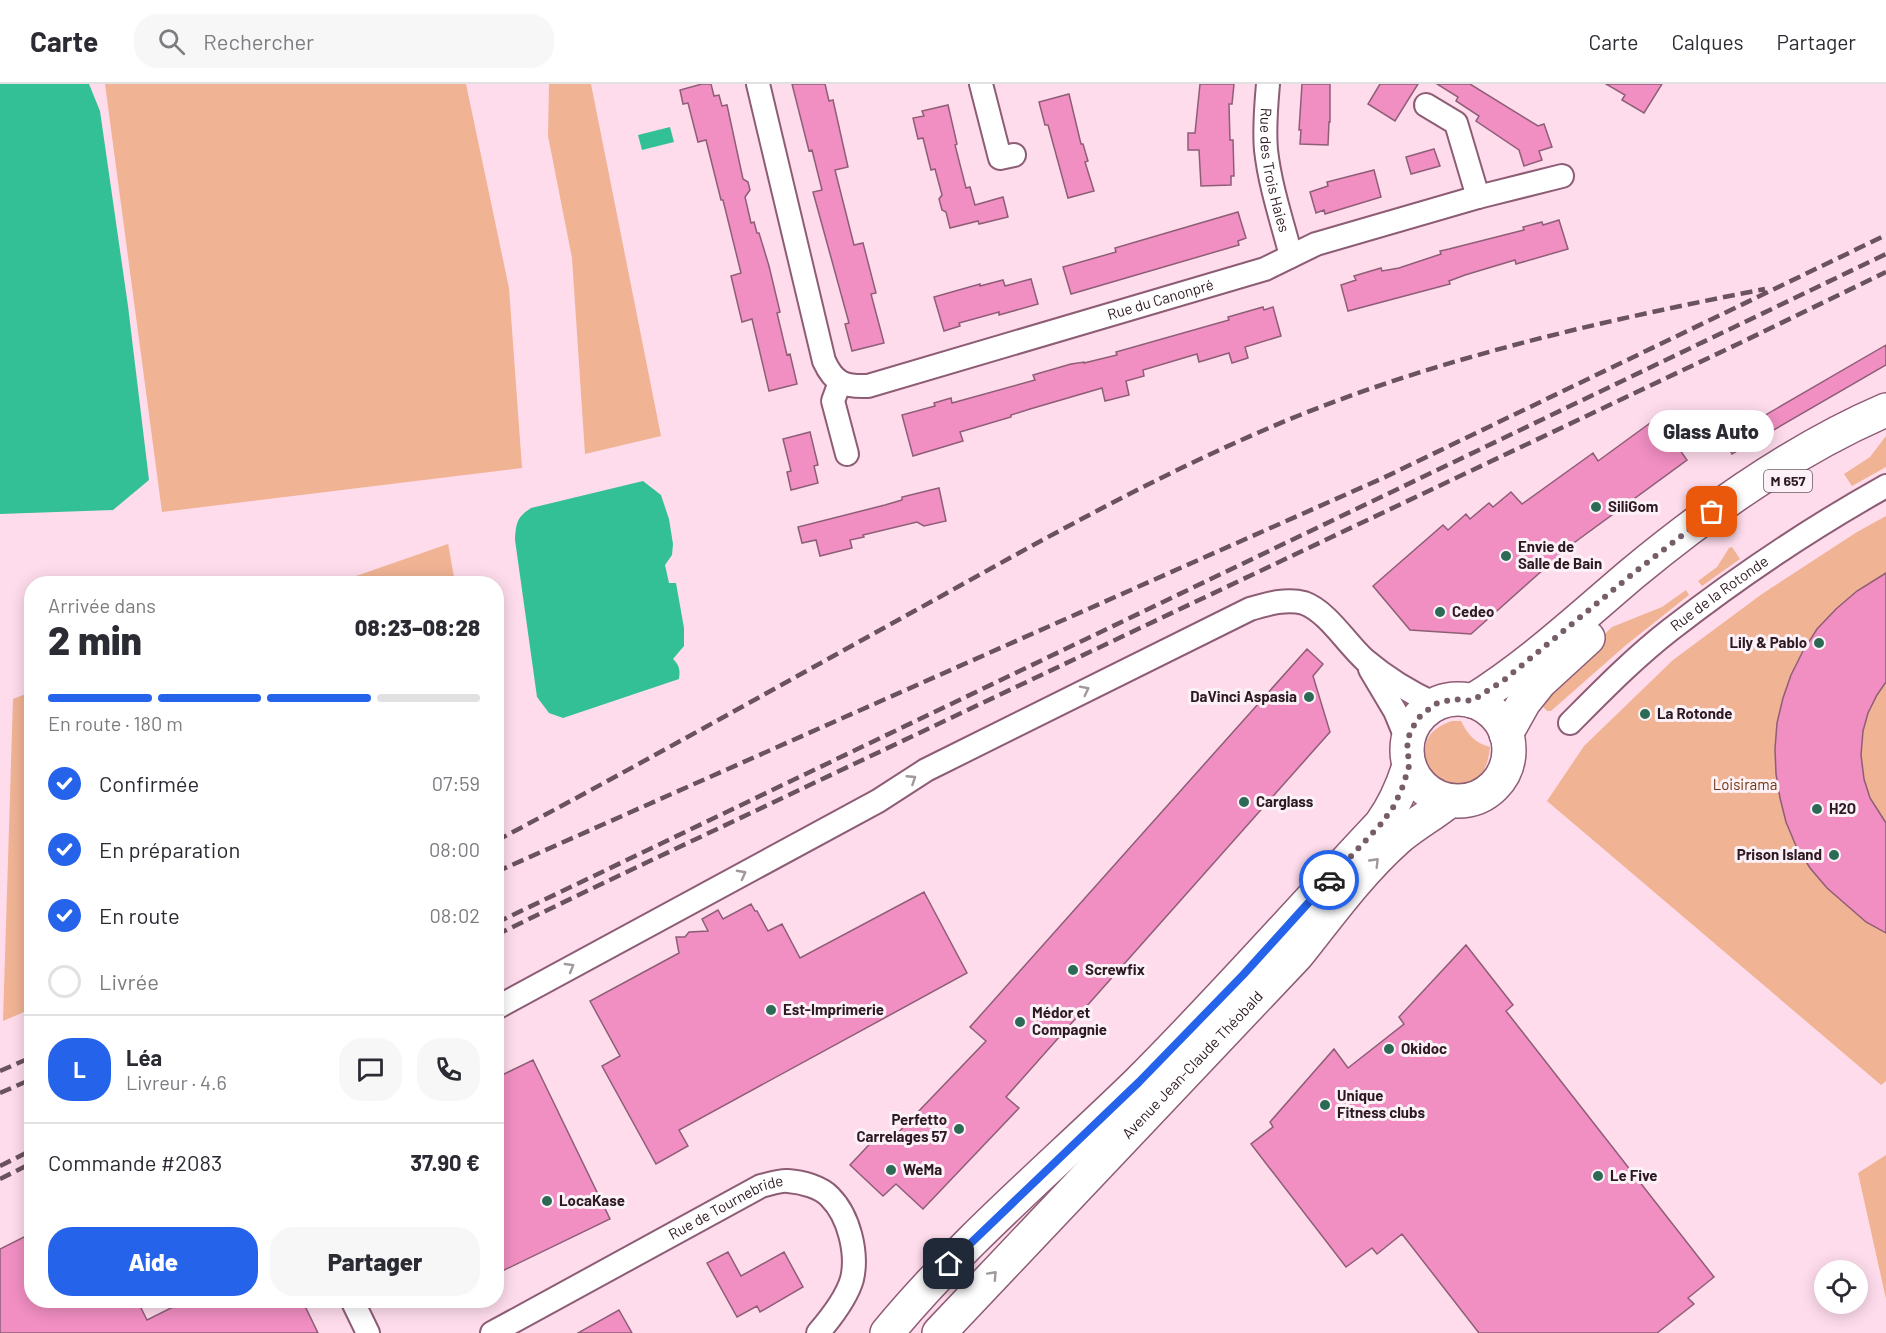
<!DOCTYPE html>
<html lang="fr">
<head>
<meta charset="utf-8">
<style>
  :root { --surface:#fff; --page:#f7f7f7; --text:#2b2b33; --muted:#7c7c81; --line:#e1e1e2; --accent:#2563eb }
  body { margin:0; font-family:Barlow,sans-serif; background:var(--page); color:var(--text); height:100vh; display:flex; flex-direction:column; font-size:22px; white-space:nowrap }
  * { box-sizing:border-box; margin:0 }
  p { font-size:20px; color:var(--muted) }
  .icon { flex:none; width:33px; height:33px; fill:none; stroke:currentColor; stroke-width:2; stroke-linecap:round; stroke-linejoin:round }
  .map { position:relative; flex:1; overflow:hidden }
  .details { position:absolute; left:24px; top:492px; width:480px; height:732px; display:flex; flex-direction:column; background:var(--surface); border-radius:24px; box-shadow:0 3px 15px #0003 }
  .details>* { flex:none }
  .fabs { position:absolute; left:1814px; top:1176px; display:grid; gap:12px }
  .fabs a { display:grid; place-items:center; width:54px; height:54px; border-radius:50%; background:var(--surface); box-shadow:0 3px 15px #0003; font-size:30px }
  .pin { position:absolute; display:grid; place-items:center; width:51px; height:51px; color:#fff; margin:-26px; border-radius:12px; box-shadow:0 3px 9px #0006 }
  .courier { position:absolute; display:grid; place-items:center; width:60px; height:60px; margin:-30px; border:4px solid #2563eb; border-radius:50%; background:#fff; color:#222; box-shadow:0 2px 8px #0007 }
  .bubble { position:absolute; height:42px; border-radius:21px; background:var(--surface); box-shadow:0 3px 15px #0003; font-size:20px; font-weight:800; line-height:42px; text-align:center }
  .summary em { font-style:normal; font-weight:800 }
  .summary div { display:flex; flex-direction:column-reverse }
  .summary { display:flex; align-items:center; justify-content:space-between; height:102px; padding:0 24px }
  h1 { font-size:39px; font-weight:800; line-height:45px }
  .bar { display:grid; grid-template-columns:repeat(4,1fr); gap:9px 6px; align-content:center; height:72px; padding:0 24px }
  .bar i { height:8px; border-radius:4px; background:var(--line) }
  .bar .selected { background:var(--accent) }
  .bar p { grid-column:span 4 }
  .line { display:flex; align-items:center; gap:15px; padding:0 24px; border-top:2px solid var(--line) }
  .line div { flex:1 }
  .round { display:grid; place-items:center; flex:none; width:63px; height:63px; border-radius:24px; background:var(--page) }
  ol { padding:0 24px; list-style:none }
  li { display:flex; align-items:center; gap:18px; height:66px }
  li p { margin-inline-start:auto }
  li .icon { padding:6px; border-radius:50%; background:var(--accent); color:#fff; stroke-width:4 }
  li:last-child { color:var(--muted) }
  li i { width:33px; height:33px; border:3px solid var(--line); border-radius:50% }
  .primary-button { display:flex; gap:12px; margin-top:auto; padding:12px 24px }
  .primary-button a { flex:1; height:69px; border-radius:24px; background:var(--accent); color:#fff; font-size:24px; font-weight:800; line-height:69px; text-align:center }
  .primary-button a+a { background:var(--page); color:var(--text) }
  header { display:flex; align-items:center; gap:36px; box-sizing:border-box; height:84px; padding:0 30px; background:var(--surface); border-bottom:2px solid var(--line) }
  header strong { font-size:28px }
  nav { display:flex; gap:33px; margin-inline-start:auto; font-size:21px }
  .search { width:420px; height:54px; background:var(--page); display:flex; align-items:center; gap:15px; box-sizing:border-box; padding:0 21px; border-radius:24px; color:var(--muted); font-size:22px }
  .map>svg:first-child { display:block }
  .green { fill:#f0b394 }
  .water { fill:#33c096 }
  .building { fill:#f18ec2; stroke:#8e5e77; stroke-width:1.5 }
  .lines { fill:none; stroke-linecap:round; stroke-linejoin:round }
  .street-casing { stroke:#8d5c75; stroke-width:26 }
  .primary-casing { stroke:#8d5c75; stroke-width:36 }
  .street { stroke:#fff; stroke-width:22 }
  .primary { stroke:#fff; stroke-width:33 }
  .rail { stroke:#6a525e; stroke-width:4.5; stroke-dasharray:12 6; stroke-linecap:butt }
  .oneway { stroke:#a0989c }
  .done { stroke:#765d69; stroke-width:6; stroke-dasharray:0 10.8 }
  .route { stroke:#2563eb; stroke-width:8 }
  .poi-dot { fill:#2d6a55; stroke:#fcf1f6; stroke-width:2 }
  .labels { text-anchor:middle; stroke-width:6; stroke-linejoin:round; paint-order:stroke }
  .shield { fill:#fcf1f6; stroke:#6b5a62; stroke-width:1.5 }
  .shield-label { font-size:14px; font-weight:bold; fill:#2d1923 }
  .street-label { font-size:15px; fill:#2d1923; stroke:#fcf1f6 }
  .poi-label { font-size:15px; font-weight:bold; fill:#2d1923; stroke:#fcf1f6; text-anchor:start }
  .park-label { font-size:15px; fill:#723510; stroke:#fcf1f6 }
</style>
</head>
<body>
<header>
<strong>Carte</strong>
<div class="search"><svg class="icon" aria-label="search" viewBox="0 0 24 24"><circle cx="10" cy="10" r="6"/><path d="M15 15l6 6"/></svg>Rechercher</div>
<nav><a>Carte</a><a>Calques</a><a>Partager</a></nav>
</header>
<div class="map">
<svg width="1886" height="1249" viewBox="0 0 1886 1249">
  <rect width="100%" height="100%" fill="#fedcec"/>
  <path class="green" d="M 105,0 L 466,0 L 509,204 L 522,384 L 162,428 Z
    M 549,0 L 591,0 L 661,352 L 585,370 L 572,174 L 548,52 Z
    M 1886,352 L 1886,383 L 1852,402 L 1844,390 L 1870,373 Z
    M 1886,432 L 1886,997 L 1881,1001 L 1547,717 L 1584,662 L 1673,576 L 1762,510 L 1857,448 Z
    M 448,459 L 455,499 L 336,499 L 448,460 Z
    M 1732,463 L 1740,475 L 1702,502 L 1698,497 L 1717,483 L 1729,464 Z
    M 1686,506 L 1689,511 L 1626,561 L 1551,627 L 1547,627 L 1537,616 L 1612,543 L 1662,523 Z
    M 31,608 L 31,925 L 3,937 L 13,615 Z
    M 1452,637 L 1461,637 C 1468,651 1475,659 1490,663 C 1489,670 1488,679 1484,686 C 1468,714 1424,699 1425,666 C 1426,650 1437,642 1452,637 Z
    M 1886,1071 L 1886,1215 L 1858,1089 Z"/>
  <path class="water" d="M 0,0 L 89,0 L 100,27 L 128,222 L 149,396 L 113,426 L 0,430 Z
    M 670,43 L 674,58 L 642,66 L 638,51 Z
    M 643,397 L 661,411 L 669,435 L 673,460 L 672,471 L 665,481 L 669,499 L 676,499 L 684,544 L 684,562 L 673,575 C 680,582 680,586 679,595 L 563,634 L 549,629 L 537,613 L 515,456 C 516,439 517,433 531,424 Z"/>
  <path class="building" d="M 702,0 L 711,0 L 714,12 L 719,11 L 722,22 L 727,21 L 743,95 L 748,98 L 750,106 L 745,113 L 751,139 L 754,138 L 757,149 L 759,149 L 769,182 L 780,228 L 777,229 L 787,271 L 790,270 L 797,300 L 769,307 L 752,235 L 742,238 L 731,192 L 741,189 L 723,116 L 721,116 L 706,56 L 698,58 L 688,19 L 683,20 L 680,6 Z
    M 792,0 L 825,0 L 829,17 L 833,16 L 848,83 L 835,86 L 854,161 L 863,159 L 876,209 L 871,210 L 884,259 L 852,267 L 845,240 L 849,239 L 813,108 L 822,106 L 812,66 L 809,67 Z
    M 1200,0 L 1234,0 L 1232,20 L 1229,20 L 1230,56 L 1233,56 L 1234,92 L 1231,92 L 1231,101 L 1201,102 L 1199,66 L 1188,66 L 1188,49 L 1195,49 Z
    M 1302,0 L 1330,0 L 1330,38 L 1329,38 L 1328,61 L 1300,60 L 1301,46 L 1299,46 Z
    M 1380,0 L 1418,0 L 1395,37 L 1368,20 Z
    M 1437,0 L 1470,0 L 1538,42 L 1544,40 L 1552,63 L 1539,67 L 1542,76 L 1524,82 L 1519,66 L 1476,37 L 1479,32 L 1456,17 L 1458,13 Z
    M 1606,0 L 1662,0 L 1644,29 L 1622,16 L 1625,11 Z
    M 1069,10 L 1081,60 L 1083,60 L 1088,77 L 1085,78 L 1094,107 L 1068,114 L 1048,41 L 1045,41 L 1039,18 Z
    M 948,21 L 957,60 L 955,61 L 966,104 L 970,103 L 975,121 L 1003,113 L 1008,133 L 979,140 L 978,137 L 950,144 L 946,128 L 942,126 L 939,115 L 942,111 L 935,85 L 931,86 L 923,54 L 918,55 L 913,34 L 924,32 L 922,27 Z
    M 1434,65 L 1440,82 L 1411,90 L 1406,73 Z
    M 1374,86 L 1381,113 L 1325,130 L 1324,126 L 1316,129 L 1310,108 L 1328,102 L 1327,98 Z
    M 1238,128 L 1246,154 L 1238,157 L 1239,161 L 1071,210 L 1063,183 L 1116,168 L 1115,164 Z
    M 1559,136 L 1568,165 L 1516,180 L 1515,176 L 1465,191 L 1449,197 L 1450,200 L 1348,227 L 1341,201 L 1356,196 L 1354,192 L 1381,184 L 1382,187 L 1399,184 L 1441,170 L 1440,167 L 1449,165 L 1524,146 L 1523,143 L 1542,138 L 1543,141 Z
    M 1031,195 L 1038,220 L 999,231 L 999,228 L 959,239 L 960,242 L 944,247 L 934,213 L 980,200 L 980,202 L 1003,196 L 1005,202 Z
    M 1263,223 L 1264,226 L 1273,223 L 1281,252 L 1245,263 L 1248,274 L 1232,279 L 1229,269 L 1199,278 L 1197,270 L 1143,286 L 1144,292 L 1126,297 L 1129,311 L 1105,317 L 1102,304 L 1030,325 L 1011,331 L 1011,333 L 960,348 L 963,357 L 913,372 L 902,331 L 935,322 L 934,319 L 951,314 L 952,319 L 1035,296 L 1033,291 L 1071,280 L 1084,278 L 1084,279 L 1117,271 L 1116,268 L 1229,236 L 1228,233 Z
    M 1886,261 L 1886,281 L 1732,370 L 1724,355 Z
    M 1657,334 L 1687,376 L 1571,461 L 1471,550 L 1410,546 L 1373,502 L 1443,441 L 1448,446 L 1466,430 L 1470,435 L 1489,419 L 1493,423 L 1511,408 L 1522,420 L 1593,369 L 1598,377 Z
    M 810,348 L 818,381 L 814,382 L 818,399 L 791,406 L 787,388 L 791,387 L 783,355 Z
    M 939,404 L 946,437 L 924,442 L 917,438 L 863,451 L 864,453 L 850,456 L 852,464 L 820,472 L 816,456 L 802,459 L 798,443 L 885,421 L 902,416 L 902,413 Z
    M 1886,489 L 1886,598 L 1877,611 L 1868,629 L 1863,647 L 1861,671 L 1864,695 L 1870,714 L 1886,739 L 1886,849 L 1866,838 L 1827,804 L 1810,784 L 1796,762 L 1786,738 L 1780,714 L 1776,690 L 1775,665 L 1777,639 L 1783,614 L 1791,591 L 1803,567 L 1817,545 L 1836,525 L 1857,507 Z
    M 1307,565 L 1323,580 L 1313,592 L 1330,648 L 1006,1013 L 1019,1024 L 923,1125 L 896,1100 L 883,1112 L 850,1081 L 881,1048 L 891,1056 L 986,957 L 970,943 Z
    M 924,808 L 967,889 L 679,1046 L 688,1062 L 656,1080 L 602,982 L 620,972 L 590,917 L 679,869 L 676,853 L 685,853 L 689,848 L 708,847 L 702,835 L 718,826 L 723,835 L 751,820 L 755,827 L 757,827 L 768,847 L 782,840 L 800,874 Z
    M 1466,861 L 1513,921 L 1506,927 L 1714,1193 L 1688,1214 L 1694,1220 L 1657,1249 L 1479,1249 L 1402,1150 L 1377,1170 L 1372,1164 L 1346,1183 L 1251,1060 L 1273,1043 L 1270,1038 L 1334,965 L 1348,984 L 1404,940 L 1399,933 Z
    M 533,976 L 610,1135 L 496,1190 L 496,994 Z
    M 32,1149 L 32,1216 L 137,1216 L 147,1236 L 187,1216 L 302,1216 L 318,1249 L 0,1249 L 0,1165 Z
    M 728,1168 L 741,1192 L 784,1168 L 803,1203 L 760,1228 L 757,1222 L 737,1233 L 707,1179 Z
    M 619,1226 L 632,1249 L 578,1249 Z"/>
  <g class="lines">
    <defs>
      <g id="street">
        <path id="s1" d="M 758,0 L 824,277 C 834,299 844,303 868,302 L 1265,185 L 1316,160 L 1478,113 L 1562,92"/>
        <path d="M 981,0 L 1000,74 L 1014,71"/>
        <path id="s2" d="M 1268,0 C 1266,22 1264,44 1266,66 C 1270,102 1282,137 1291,172"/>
        <path d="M 1426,21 L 1456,39 L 1478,113"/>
        <path d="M 840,298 L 833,317 L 847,370"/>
        <path d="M 1370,585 L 1395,627 L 1407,656"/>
        <path id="s3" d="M 1570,639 C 1602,607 1634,574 1670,546 C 1738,493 1811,444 1886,402"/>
        <path d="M 496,924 L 878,717 L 926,686 L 1250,525 C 1267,520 1287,514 1304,519 C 1327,527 1347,560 1365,576 C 1385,593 1411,609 1435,620"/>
        <path d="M 352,1216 L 368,1249"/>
        <path id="s4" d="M 492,1249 L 761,1102 C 770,1100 780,1096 788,1097 C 802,1098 821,1103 830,1113 C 849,1132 858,1169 852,1195 C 847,1213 830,1235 818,1249"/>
      </g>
      <g id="primary">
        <circle cx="1458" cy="666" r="51"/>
        <path d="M 1472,617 C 1530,581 1581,533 1633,489 C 1708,427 1797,364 1886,326"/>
        <path d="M 1506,650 L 1524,618 L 1540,598 L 1588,554"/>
        <path d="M 887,1249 C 962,1158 1054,1081 1138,999 C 1222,915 1300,826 1381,740 C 1394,722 1402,704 1409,682"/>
        <path id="s5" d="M 939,1249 L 1297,871 C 1329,831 1359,789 1397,755 C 1413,741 1432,731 1449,717"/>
      </g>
    </defs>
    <use href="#street" class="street-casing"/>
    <use href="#primary" class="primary-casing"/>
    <use href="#street" class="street"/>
    <use href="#primary" class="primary"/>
    <path class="rail" d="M 496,757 C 645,678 791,595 938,514 C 1056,448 1174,382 1300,331 C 1450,271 1606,236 1765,205
      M 496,788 L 1383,394 L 1886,151
      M 496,839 L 1886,170
      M 496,851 L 593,804 L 1740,259 L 1886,188
      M 0,987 L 32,973
      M 0,1009 L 32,995
      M 0,1082 L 32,1066
      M 0,1095 L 32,1079"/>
  </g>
  <defs><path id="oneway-chevron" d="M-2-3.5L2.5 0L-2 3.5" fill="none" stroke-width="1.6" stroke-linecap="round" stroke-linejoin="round" transform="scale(1.5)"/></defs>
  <g class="oneway">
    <use href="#oneway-chevron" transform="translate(1085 606) rotate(-27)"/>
    <use href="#oneway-chevron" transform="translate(912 695) rotate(-33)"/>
    <use href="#oneway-chevron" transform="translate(1375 778) rotate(-46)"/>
    <use href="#oneway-chevron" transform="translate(742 790) rotate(-28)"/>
    <use href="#oneway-chevron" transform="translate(570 883) rotate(-30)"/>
    <use href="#oneway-chevron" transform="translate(993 1191) rotate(-47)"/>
  </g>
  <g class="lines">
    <path class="done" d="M 1329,796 L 1381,740 L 1394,722 L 1403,702 L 1409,682 L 1407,656 L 1417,635 L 1435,620 L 1453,615 L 1472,617 L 1504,596 L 1635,488 L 1712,428"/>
    <path class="route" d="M 949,1180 L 1139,998 L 1243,891 L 1329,796"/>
  </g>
  <g class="poi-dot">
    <circle cx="1596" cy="423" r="6"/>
    <circle cx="1506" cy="472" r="6"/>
    <circle cx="1440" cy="528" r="6"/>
    <circle cx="1819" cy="559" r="6"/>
    <circle cx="1309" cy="613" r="6"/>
    <circle cx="1645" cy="630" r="6"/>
    <circle cx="1244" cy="718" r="6"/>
    <circle cx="1817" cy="725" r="6"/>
    <circle cx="1834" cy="771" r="6"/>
    <circle cx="1073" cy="886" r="6"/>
    <circle cx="771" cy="926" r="6"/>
    <circle cx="1020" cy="938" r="6"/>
    <circle cx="1389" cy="965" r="6"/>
    <circle cx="1325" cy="1021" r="6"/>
    <circle cx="959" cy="1045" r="6"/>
    <circle cx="891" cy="1086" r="6"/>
    <circle cx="1598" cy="1092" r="6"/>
    <circle cx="547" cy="1117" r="6"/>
  </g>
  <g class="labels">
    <rect class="shield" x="1764" y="386" width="48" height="22" rx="4.5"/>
    <g class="shield-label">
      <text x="1788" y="402">M 657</text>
    </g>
    <g class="street-label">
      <text dy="5" stroke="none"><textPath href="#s2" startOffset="87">Rue des Trois Haies</textPath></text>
      <text dy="5" stroke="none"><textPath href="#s1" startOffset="645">Rue du Canonpré</textPath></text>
      <text dy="5" stroke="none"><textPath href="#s3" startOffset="198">Rue de la Rotonde</textPath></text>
      <text dy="5" stroke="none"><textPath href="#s5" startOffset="369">Avenue Jean-Claude Théobald</textPath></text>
      <text dy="5" stroke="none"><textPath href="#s4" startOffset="266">Rue de Tournebride</textPath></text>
    </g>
    <g class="poi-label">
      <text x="1608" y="428">SiliGom</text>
      <text x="1518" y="468">Envie de<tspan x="1518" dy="17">Salle de Bain</tspan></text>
      <text x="1452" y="533">Cedeo</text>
      <text x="1807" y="564" text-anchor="end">Lily &amp; Pablo</text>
      <text x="1297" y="618" text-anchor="end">DaVinci Aspasia</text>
      <text x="1657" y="635">La Rotonde</text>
      <text x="1256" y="723">Carglass</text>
      <text x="1829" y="730">H2O</text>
      <text x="1822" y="776" text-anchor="end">Prison Island</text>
      <text x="1085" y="891">Screwfix</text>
      <text x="783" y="931">Est-Imprimerie</text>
      <text x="1032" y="934">Médor et<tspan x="1032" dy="17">Compagnie</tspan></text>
      <text x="1401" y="970">Okidoc</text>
      <text x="1337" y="1017">Unique<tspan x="1337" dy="17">Fitness clubs</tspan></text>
      <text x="947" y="1041" text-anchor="end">Perfetto<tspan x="947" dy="17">Carrelages 57</tspan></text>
      <text x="903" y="1091">WeMa</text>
      <text x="1610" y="1097">Le Five</text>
      <text x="559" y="1122">LocaKase</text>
    </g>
    <g class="park-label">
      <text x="1745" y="706">Loisirama</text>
    </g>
  </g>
</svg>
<div class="fabs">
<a><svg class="icon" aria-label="locate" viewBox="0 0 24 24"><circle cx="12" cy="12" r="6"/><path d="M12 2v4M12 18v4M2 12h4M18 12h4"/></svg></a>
</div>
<div class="pin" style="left:1712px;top:428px;background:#ea580c"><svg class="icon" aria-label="bag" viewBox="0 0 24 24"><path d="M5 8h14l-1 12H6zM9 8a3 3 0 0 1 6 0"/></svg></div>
<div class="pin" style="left:949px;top:1180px;background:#1f2937"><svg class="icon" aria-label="home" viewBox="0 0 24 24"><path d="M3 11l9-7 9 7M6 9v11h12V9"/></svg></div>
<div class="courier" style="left:1329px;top:796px"><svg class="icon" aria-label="car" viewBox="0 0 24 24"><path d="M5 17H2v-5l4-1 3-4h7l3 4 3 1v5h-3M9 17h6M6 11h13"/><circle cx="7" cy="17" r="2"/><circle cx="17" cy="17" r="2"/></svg></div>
<div class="bubble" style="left:1648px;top:326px;width:126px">Glass Auto</div>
<section class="details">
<div class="summary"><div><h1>2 min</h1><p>Arrivée dans</p></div><em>08:23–08:28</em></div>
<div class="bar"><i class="selected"></i><i class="selected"></i><i class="selected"></i><i></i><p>En route · 180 m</p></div>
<ol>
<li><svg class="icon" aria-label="check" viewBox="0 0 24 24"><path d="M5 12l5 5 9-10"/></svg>Confirmée<p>07:59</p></li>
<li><svg class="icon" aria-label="check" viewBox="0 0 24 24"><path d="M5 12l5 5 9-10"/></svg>En préparation<p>08:00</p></li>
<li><svg class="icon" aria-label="check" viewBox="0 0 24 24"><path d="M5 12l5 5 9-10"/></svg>En route<p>08:02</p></li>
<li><i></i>Livrée</li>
</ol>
<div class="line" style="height:108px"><b class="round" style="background:var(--accent);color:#fff">L</b><div><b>Léa</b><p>Livreur · 4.6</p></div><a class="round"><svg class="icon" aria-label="chat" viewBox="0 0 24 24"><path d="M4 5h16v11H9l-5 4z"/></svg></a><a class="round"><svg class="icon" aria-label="phone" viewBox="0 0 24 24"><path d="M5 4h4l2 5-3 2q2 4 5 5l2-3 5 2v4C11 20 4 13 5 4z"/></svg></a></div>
<div class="line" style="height:78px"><div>Commande #2083</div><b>37.90 €</b></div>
<div class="primary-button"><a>Aide</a><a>Partager</a></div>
</section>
</div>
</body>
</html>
